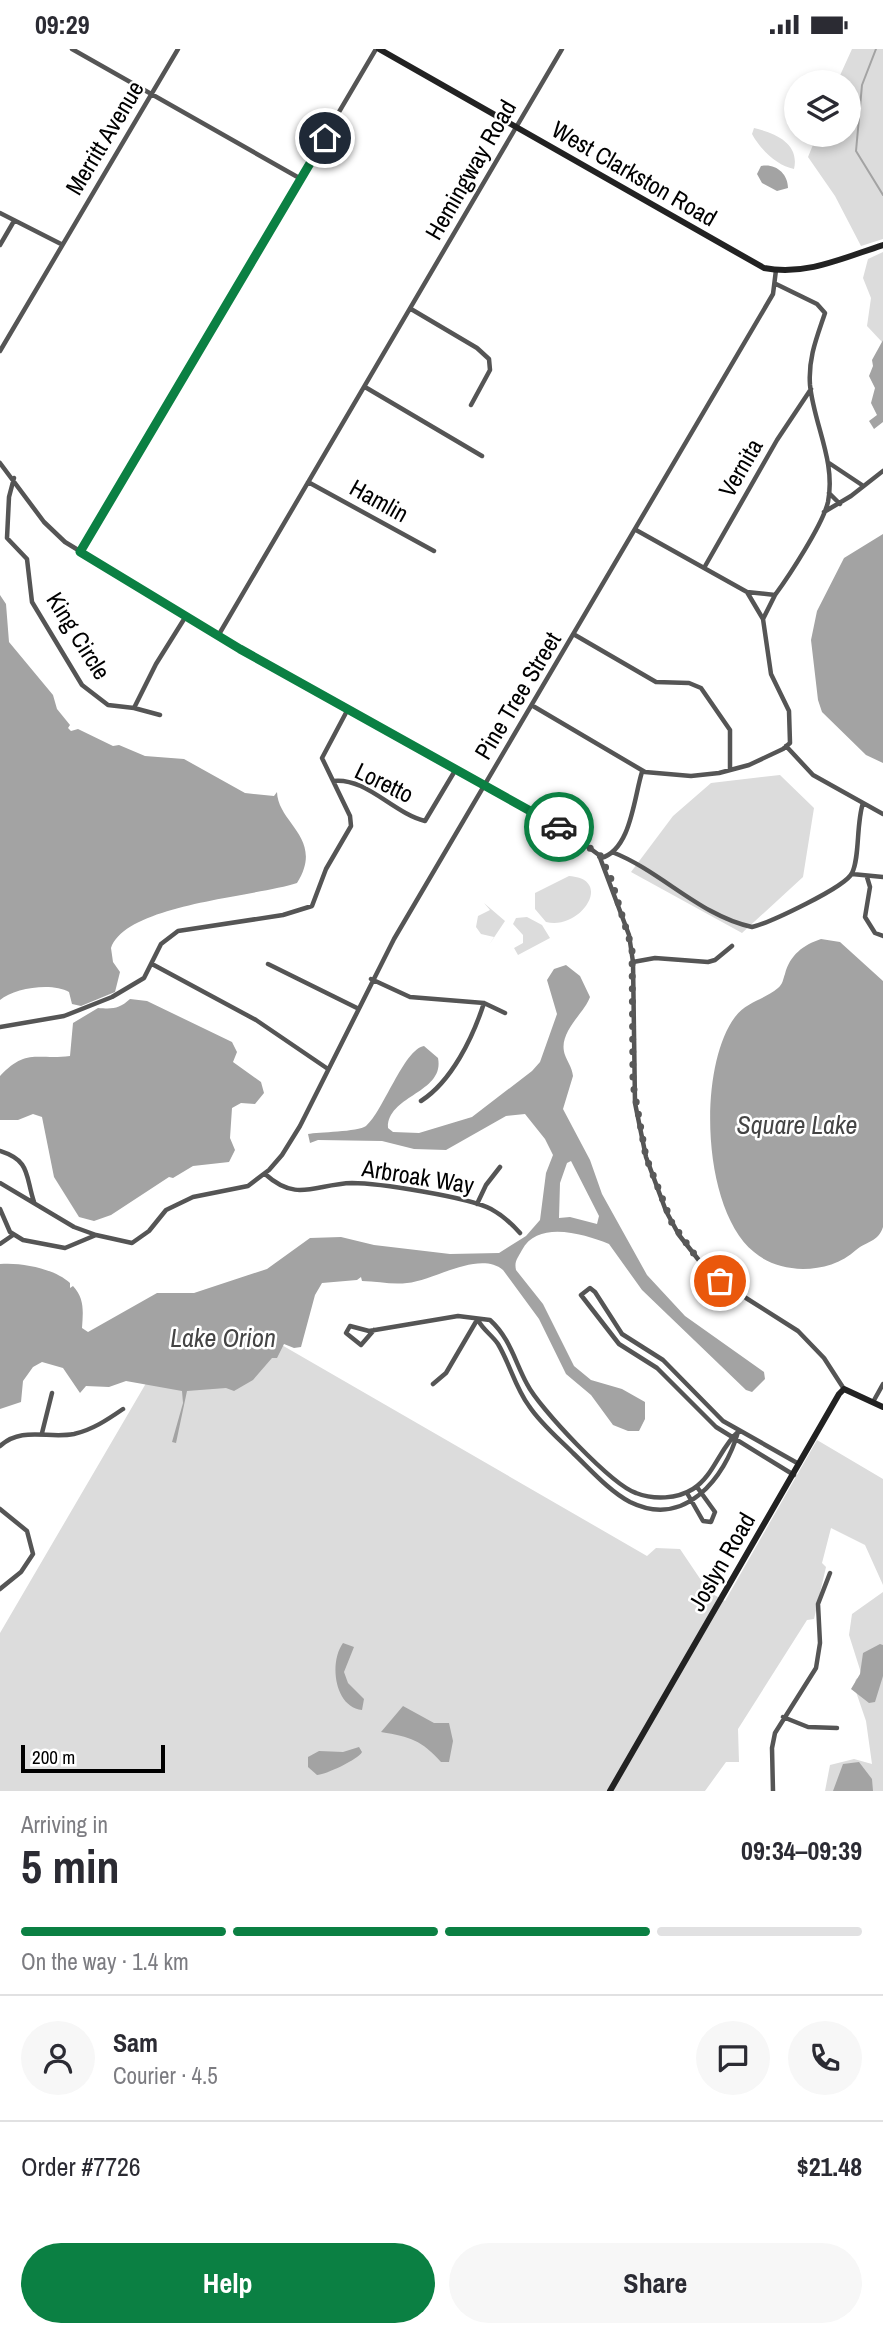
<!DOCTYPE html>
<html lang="en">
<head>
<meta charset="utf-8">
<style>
  :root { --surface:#fff; --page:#f7f7f7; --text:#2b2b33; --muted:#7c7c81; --line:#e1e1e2; --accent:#0b8043 }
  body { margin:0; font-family:"Archivo Narrow",sans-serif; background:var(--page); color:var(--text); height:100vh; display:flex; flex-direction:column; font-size:26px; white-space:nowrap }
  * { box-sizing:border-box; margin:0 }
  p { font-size:23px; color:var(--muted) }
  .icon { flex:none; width:38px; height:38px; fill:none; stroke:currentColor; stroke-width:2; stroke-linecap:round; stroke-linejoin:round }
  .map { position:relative; height:1742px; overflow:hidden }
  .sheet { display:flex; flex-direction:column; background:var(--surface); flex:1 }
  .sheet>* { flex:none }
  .tools { position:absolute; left:784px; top:21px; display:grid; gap:14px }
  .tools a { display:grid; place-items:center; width:77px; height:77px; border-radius:50%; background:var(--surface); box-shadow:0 4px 10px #0003; font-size:35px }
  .scale { position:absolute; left:21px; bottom:18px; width:144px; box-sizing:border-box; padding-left:7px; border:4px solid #000; border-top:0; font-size:19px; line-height:24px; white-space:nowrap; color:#000; -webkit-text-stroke:5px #fff; paint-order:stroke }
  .pin { position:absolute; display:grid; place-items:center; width:60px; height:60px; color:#fff; margin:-30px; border:4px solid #fff; border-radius:50%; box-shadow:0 2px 7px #0007 }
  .courier { position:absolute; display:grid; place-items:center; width:70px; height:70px; margin:-35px; border:5px solid #0b8043; border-radius:50%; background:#fff; color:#222; box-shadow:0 2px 9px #0007 }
  .overview em { font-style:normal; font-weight:800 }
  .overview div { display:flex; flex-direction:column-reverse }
  .overview { display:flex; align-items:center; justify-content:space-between; height:119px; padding:0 21px }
  h1 { font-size:46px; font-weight:800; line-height:52px }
  .bar { display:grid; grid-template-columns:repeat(4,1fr); gap:10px 7px; align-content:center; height:84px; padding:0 21px }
  .bar i { height:9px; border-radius:5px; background:var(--line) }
  .bar .on { background:var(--accent) }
  .bar p { grid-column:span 4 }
  .line { display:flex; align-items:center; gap:18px; padding:0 21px; border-top:2px solid var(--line) }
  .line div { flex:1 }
  .round { display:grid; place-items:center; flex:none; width:74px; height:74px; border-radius:37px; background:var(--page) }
  .action { display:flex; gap:14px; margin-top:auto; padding:14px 21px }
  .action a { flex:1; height:80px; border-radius:42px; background:var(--accent); color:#fff; font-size:28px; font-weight:800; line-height:80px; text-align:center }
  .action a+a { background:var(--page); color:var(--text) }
  .status { display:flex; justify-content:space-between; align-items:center; height:49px; padding:0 35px; background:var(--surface); direction:ltr }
  .status svg { height:19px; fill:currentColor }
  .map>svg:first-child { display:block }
  .green { fill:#dcdcdc }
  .water { fill:#a3a3a3; fill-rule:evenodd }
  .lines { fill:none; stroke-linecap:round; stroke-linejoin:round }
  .stream { stroke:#a3a3a3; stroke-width:2 }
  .street { stroke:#555; stroke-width:4.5 }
  .secondary { stroke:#222; stroke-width:6 }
  .done { stroke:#595959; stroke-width:7; stroke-dasharray:0 12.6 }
  .route { stroke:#0b8043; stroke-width:9 }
  .labels { text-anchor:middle; stroke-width:5; stroke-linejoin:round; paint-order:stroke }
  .street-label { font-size:24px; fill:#000; stroke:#fff }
  .water-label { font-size:26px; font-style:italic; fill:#444; stroke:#fff }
</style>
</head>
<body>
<div class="status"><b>09:29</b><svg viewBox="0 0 49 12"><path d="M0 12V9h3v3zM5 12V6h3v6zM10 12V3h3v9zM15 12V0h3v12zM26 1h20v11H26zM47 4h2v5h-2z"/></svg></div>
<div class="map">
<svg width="883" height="1742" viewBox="0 0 883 1742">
  <rect width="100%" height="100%" fill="#fff"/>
  <path class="green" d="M 852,0 L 883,0 L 883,190 L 861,197 L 835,147 L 808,108 L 817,86 L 849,86 L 849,33 L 837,33 Z
    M 754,79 C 775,84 800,94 794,120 C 777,117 760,100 752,85 Z
    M 883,203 L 883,291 L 882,293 L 867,277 L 871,249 L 863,229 L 868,210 Z
    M 780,726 L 814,759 L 803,828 L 742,884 L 631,823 L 673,767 L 711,734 Z
    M 569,827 C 615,830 580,882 546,873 L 535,860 L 535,844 Z
    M 484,854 L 505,872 L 489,896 L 494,888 L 481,885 L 476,878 L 478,867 L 490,861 Z
    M 527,868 L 542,876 L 550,889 L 518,906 L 514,899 L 523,894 L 523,886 L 513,875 L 516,869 Z
    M 197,1247 L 647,1507 L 656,1499 L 680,1500 L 709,1543 L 725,1552 L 817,1391 L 883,1430 L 883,1536 L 865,1496 L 831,1479 L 822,1514 L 826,1518 L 814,1570 L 807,1571 L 738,1680 L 739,1713 L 726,1713 L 705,1742 L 0,1742 L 0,1584 Z
    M 883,1543 L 883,1742 L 825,1742 L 830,1716 L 854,1710 L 872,1715 L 866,1672 L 854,1637 L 856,1630 L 862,1627 L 849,1586 L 852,1565 Z"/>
  <path class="water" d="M 761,117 C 775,114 788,124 788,139 L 777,142 L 762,134 L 757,125 Z
    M 883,291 L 883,373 L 874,380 L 869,372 L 877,366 L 871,354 L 875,339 L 869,327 L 873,317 L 872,311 Z
    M 883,485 L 883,714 L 866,706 L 822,663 L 818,651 L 811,591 L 817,562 L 844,509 Z
    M 0,546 L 6,555 L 9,593 L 53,646 L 57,660 L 70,676 L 68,679 L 71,682 L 78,680 L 113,697 L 119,696 L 145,707 L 184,710 L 245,744 L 274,747 L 277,743 C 278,775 325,789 297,834 C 254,848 126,855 111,899 L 113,913 L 120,923 L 115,943 L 81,957 L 72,955 L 69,943 C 52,933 14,939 0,951 Z
    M 821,890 L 840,893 L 883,932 L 883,1178 C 878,1193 867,1192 856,1201 C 842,1214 822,1220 803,1220 C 784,1219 768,1215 754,1203 C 702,1161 697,1019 735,968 C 747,952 764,951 778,939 C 783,935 783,930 785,925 C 790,906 803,896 821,890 Z
    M 566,916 L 580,927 L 590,948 C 584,965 557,984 565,1006 C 567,1012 572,1018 573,1027 L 563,1060 L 590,1111 L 602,1145 L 647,1226 L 685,1267 L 764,1323 L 765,1330 L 752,1343 L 746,1341 L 642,1241 L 609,1195 C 584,1185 538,1171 522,1201 C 518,1209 514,1212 516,1221 L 543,1255 L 574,1317 L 591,1331 L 622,1340 L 645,1353 L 645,1370 L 639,1382 L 628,1382 L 613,1376 L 591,1346 L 566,1325 L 539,1270 L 503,1221 C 479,1201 433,1232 407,1234 C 392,1236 377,1232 362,1232 L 361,1228 L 357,1231 L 322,1234 L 315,1246 L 301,1298 L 294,1299 L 284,1295 L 277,1309 L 272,1309 L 253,1331 L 234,1342 L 226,1339 L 187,1342 L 176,1394 L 172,1393 L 183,1354 L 182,1342 L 126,1332 L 109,1338 L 86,1337 L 80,1344 L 63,1319 L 42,1313 L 33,1318 L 23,1332 L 21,1353 L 0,1360 L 0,1215 C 22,1213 55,1220 70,1234 L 70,1239 L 73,1237 C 85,1250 83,1263 82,1279 L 88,1283 L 157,1244 L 194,1244 L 267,1220 L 310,1189 L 341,1188 L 374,1196 L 450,1205 L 499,1204 L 526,1187 L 540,1171 L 546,1124 L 553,1106 L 545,1090 L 525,1065 L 506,1067 L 446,1101 L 414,1100 L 382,1092 L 318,1091 L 310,1094 L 308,1085 C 318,1083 358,1083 366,1077 C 383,1063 404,1000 424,997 L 438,1009 C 445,1044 387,1046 388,1079 L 393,1083 L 419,1084 L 472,1068 L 532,1022 L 540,1013 L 557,965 L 547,931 L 554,920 ZM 571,1112 L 599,1167 L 597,1175 L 570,1168 L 559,1169 L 560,1134 L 567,1114 Z
    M 130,950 L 147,952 L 232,993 L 237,1003 L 233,1013 L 261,1033 L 264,1044 L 255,1055 L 241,1054 L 232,1059 L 230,1089 L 235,1101 L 229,1113 L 193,1117 L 173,1129 L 169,1128 L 111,1166 L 94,1172 L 79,1168 L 54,1128 L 42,1068 L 33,1065 L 18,1071 L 0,1071 L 0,1027 C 26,999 37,1011 70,1007 L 73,974 L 98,959 C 113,960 119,960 130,950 Z
    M 343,1594 L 354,1598 L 344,1623 L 348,1634 L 364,1650 L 362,1661 C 334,1658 329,1613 343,1594 Z
    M 880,1595 L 883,1596 L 883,1627 L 875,1653 L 869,1654 L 851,1640 L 860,1625 L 863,1604 Z
    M 403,1657 L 434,1674 L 449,1674 L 453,1692 L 449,1713 L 441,1713 C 421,1691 411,1688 381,1683 Z
    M 359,1698 L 362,1703 C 359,1710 325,1726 317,1726 L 308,1718 L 308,1708 L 319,1702 L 343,1703 Z
    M 859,1713 L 872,1730 L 873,1742 L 833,1742 L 843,1715 Z"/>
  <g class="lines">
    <path class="stream" d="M 876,0 L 862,36 L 856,102 L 883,146"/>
    <path class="street" d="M 72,0 L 301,130
      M 0,164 L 61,195
      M 0,196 L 14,172
      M 411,260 L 477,299 L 489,310 L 490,321 L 471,356
      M 0,302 L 178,0
      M 365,338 L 482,407
      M 0,414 L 44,473 L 65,493 L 240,600 L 568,783 L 599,806 L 629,886 L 633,913 L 635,1054 L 646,1108 L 666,1162 L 679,1186 L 705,1219 L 746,1249 L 798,1282 L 824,1309 L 844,1340
      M 829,414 L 862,436
      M 14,429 L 9,448 L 7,489 L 27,510 L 32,553 L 82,636 L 108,656 L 134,659 L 156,615 L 186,567
      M 308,433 L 434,502
      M 829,444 L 840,455
      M 824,463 L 851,447 L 883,422
      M 80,503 L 376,0
      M 704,519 L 777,391 L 811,340
      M 747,543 L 775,546 C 789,527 823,475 828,453 C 836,412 814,376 810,336 C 808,309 817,288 825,264 L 817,255 L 776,235
      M 763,570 L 775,546
      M 575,586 L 656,633 L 689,634 L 701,639 L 730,681 L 730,721
      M 218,587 L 562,0
      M 533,657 L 645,723 L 691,727 L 719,724 L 749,716 L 783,700 L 790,694 L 789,662 L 771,625 L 763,570 L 747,543 L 636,481
      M 134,659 L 160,666
      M 786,697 L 813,726 L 883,765
      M 333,732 C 366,728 393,764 425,772 L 456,720
      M 612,803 C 661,822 700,867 752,878 C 769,874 846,838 852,824 C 860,808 856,775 863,754
      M 601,809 C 631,801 634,748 642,723
      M 852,825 L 883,828
      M 867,828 L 870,838 L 865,868 L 875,884 L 883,887
      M 633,913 L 655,909 L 708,913 L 715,911 L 732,897
      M 152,915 L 256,971 L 328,1020
      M 268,915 L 357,959
      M 371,930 L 410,948 L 484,954 L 505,964
      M 0,978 L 64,967 L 112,948 L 144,929 L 161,895 L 178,882 L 283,866 L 312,857 L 326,820 L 351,777 L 350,767 L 322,709 L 348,660
      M 421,1052 C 452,1032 473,988 484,954
      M 0,1102 C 31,1112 25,1126 34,1153
      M 265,1125 C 297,1154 315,1135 352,1134 C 378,1134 468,1148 491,1160 C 502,1166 512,1175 520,1184
      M 0,1134 L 74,1178 L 96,1186
      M 477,1155 L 486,1136 L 500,1118
      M 0,1160 L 10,1183 L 23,1191 L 65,1199 L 96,1186 L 132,1194 L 149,1182 L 166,1161 L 193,1148 L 248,1137 L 269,1121 L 282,1106 L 300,1077 L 394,890 L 773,245 L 776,221
      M 0,1195 L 13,1186
      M 478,1271 C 483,1281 492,1286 498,1295 C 510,1315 515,1338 529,1357 C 541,1375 558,1389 573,1404 C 590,1420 609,1442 630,1453 C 685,1480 725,1429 738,1383
      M 374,1281 L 361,1296 L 346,1284 L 350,1277 L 369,1282 L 458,1267 L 490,1271 C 510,1289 515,1313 527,1335 C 539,1359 612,1436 636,1444 C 654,1451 677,1450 693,1440 C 714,1427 720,1398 739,1382
      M 433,1335 L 446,1324 L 477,1271
      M 873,1353 L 883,1335
      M 42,1384 L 52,1344
      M 0,1397 C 22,1377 48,1390 74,1385 C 92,1381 107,1371 123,1360
      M 794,1426 L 716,1378 L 657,1319 L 619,1295 L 581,1246 L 590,1239 L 595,1243 L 622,1285 L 663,1311 L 723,1372 L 799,1415
      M 687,1444 L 703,1472 L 711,1473 L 715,1463 L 697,1438
      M 0,1460 L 27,1482 L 33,1505 L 21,1523 L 0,1540
      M 783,1668 L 808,1678 L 837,1679
      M 773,1742 L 772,1699 L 775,1684 L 816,1619 L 820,1594 L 818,1555 L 830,1524"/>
    <path class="secondary" d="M 379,0 L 764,219 C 806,227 843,209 883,196
      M 610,1742 L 839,1345 L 844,1340 L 883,1358"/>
  </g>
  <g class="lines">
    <path class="done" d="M 559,778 L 600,806 L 611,830 L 632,899 L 633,1035 L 646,1108 L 672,1174 L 697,1209 L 720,1232"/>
    <path class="route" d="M 325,89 L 80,503 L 240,600 L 559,778"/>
  </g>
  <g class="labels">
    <g class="street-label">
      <text transform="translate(105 89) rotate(-59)" y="8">Merritt Avenue</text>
      <text transform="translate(471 121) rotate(-60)" y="8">Hemingway Road</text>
      <text transform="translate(634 125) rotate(30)" y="8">West Clarkston Road</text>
      <text transform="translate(741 419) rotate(-60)" y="8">Vernita</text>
      <text transform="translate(379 452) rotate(29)" y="8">Hamlin</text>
      <text transform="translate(78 587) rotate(58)" y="8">King Circle</text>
      <text transform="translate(518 647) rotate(-59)" y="8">Pine Tree Street</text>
      <text transform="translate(384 734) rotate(26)" y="8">Loretto</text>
      <text transform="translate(418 1128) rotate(9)" y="8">Arbroak Way</text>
      <text transform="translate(722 1513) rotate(-60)" y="8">Joslyn Road</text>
    </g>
    <g class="water-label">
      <text x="797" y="1085">Square Lake</text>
      <text x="223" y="1298">Lake Orion</text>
    </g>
  </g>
</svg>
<div class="tools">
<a><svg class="icon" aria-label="layers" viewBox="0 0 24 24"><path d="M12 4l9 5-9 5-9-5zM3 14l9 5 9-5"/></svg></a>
</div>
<div class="scale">200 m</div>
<div class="pin" style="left:720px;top:1232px;background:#ea580c"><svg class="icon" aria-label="bag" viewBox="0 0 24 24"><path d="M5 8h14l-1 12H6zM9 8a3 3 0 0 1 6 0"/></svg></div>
<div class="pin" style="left:325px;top:89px;background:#1f2937"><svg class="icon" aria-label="home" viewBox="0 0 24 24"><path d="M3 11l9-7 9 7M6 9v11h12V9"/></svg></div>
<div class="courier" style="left:559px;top:778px"><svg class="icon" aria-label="car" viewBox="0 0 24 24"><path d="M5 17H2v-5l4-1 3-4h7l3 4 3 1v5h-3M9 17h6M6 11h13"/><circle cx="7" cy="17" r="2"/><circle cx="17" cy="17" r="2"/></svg></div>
</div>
<section class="sheet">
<div class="overview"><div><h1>5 min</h1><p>Arriving in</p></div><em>09:34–09:39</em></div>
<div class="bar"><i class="on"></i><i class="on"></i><i class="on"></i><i></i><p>On the way · 1.4 km</p></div>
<div class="line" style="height:126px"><a class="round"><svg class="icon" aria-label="person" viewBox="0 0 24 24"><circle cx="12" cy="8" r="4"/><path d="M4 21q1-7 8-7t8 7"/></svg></a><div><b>Sam</b><p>Courier · 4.5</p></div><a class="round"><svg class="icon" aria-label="chat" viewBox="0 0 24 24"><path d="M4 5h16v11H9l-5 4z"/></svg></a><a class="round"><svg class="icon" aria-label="phone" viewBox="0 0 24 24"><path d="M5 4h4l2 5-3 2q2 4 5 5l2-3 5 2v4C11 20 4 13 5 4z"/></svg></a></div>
<div class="line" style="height:91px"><div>Order #7726</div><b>$21.48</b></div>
<div class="action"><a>Help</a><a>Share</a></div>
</section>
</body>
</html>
